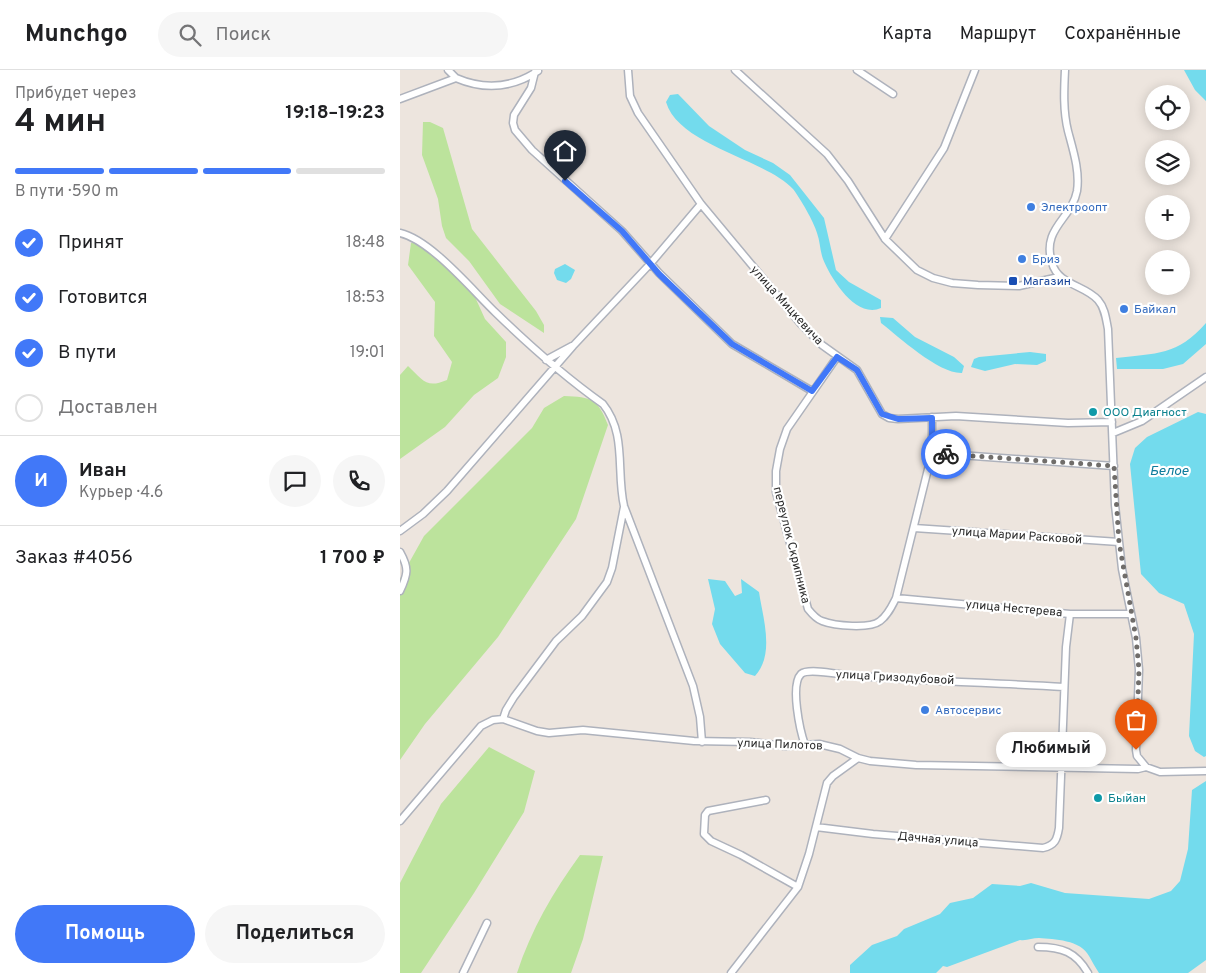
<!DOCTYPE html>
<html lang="ru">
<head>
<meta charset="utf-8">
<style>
  :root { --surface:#fff; --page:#f6f6f6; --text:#202124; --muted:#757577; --line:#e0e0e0; --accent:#4178f8 }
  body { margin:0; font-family:Overpass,sans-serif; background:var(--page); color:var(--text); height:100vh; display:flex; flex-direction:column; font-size:19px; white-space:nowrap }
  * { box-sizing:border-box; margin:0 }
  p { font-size:16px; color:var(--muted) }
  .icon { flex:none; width:28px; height:28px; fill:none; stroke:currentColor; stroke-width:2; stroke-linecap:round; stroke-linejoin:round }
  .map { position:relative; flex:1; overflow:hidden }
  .details { display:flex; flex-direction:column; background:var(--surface); width:400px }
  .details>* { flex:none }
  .fabs { position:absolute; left:745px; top:15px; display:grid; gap:10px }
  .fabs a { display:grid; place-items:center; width:45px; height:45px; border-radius:50%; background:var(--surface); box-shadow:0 2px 12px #0003; font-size:25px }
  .pin { position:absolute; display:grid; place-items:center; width:42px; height:42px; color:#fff; margin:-51px -21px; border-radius:50% 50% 50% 0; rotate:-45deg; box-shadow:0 0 5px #0007 }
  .pin .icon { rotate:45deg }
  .courier { position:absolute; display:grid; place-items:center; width:50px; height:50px; margin:-25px; border:4px solid #4178f8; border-radius:50%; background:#fff; color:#222; box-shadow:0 1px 6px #0007 }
  .bubble { position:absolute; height:35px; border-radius:18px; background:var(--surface); box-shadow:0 2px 12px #0003; font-size:16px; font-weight:700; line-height:35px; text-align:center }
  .overview em { font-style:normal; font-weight:700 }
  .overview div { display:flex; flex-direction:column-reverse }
  .overview { display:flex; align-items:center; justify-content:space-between; height:85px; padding:0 15px }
  h1 { font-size:32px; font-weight:700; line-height:38px }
  .bar { display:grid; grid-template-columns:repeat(4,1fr); gap:8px 5px; align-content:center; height:60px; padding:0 15px }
  .bar i { height:6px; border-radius:4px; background:var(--line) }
  .bar .selected { background:var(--accent) }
  .bar p { grid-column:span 4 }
  .line { display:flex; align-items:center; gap:12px; padding:0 15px; border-top:1px solid var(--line) }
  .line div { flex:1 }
  .round { display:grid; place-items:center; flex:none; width:52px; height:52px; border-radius:26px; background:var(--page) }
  ol { padding:0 15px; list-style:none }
  li { display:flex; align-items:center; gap:15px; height:55px }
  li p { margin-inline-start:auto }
  li .icon { padding:5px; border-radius:50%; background:var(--accent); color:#fff; stroke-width:4 }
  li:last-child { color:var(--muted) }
  li i { width:28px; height:28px; border:2px solid var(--line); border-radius:50% }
  .cta { display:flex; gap:10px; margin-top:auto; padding:10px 15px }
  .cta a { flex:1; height:58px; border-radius:30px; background:var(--accent); color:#fff; font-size:20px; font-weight:700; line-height:58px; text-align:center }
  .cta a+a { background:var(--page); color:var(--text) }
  header { display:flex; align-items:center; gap:30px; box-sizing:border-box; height:70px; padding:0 25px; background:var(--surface); border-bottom:1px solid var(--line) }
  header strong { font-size:24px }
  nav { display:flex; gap:28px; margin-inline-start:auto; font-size:18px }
  .search { width:350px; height:45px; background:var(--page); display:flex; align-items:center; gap:12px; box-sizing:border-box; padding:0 18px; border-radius:28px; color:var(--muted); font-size:19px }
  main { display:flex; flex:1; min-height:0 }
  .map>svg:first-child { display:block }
  .green { fill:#bce39c }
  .water { fill:#73dbed }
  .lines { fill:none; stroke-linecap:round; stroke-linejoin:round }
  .minor-casing { stroke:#aeb2bc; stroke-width:9 }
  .minor { stroke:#fff; stroke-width:6 }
  .done { stroke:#706d6a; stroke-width:5; stroke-dasharray:0 9 }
  .route { stroke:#4178f8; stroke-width:6 }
  .shop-dot { fill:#3f7fe0; stroke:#fff; stroke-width:2 }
  .transit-dot { fill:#1a4fb4; stroke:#fff; stroke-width:2 }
  .culture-dot { fill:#0f9aa8; stroke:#fff; stroke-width:2 }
  .labels { text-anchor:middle; stroke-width:4.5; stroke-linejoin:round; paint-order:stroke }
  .shop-label { font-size:12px; fill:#366cbe; stroke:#fff; text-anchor:start }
  .transit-label { font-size:12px; fill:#164399; stroke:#fff; text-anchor:start }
  .street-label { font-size:12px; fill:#2c2c2c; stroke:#fff }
  .culture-label { font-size:12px; fill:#0d838f; stroke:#fff; text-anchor:start }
  .water-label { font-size:14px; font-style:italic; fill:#0f7c9c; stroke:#fff }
</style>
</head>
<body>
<header>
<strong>Munchgo</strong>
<div class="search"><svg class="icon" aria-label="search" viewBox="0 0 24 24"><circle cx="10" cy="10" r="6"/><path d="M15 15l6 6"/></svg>Поиск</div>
<nav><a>Карта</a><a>Маршрут</a><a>Сохранённые</a></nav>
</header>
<main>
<section class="details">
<div class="overview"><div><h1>4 мин</h1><p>Прибудет через</p></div><em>19:18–19:23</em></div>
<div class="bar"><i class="selected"></i><i class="selected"></i><i class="selected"></i><i></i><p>В пути · 590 m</p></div>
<ol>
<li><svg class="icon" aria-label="check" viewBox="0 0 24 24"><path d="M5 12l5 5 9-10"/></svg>Принят<p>18:48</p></li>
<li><svg class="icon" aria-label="check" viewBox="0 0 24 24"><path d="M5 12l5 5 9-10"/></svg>Готовится<p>18:53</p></li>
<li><svg class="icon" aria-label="check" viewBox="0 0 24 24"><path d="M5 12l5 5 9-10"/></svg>В пути<p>19:01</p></li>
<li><i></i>Доставлен</li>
</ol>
<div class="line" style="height:90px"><b class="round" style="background:var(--accent);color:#fff">И</b><div><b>Иван</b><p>Курьер · 4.6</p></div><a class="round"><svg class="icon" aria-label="chat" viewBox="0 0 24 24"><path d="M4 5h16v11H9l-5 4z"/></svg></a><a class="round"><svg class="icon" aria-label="phone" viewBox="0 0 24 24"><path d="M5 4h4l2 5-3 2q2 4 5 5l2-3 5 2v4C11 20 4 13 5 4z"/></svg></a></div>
<div class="line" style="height:65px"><div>Заказ #4056</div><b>1 700 ₽</b></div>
<div class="cta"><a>Помощь</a><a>Поделиться</a></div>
</section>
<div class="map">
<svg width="806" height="903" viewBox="0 0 806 903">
  <rect width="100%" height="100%" fill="#ede5de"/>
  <path class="green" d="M 23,52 L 30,52 L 43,58 L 72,159 L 136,241 L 144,255 L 144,263 L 100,234 L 69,191 L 46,168 L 42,156 L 38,129 L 22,85 Z
    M 18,171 L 70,216 L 85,249 L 106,272 L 106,287 L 98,308 L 74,325 L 45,357 L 0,389 L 0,305 L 8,296 C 23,310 26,319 47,310 L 52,292 L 34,266 L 35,232 L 8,195 L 11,173 Z
    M 164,326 C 192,327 198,329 208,355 L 176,449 L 98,567 L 25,654 L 0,690 L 0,509 L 24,466 L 132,358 L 144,338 Z
    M 89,677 L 135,701 L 124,742 L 74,823 L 21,903 L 0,903 L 0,813 L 41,734 Z
    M 180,785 L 203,786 L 183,869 L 171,903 L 117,903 C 131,860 153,822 180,785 Z"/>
  <path class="water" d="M 784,0 L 806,0 L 806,31 L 795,20 Z
    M 278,24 L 309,56 L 345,80 L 373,93 L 390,105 L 424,148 L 436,200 L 449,212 L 481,230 L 481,238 C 456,249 431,209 423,189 C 420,181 420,171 417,163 C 414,152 400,128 393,119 C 366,89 279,76 266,32 L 270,25 Z
    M 165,194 L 175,200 L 171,209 L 166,213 L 157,210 L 154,203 L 155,199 Z
    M 480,247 L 493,248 L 515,267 L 554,287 L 564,296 L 562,303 C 539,304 499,267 481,253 Z
    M 806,253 L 806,274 L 783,294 L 763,299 L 717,299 L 716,288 C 757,283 777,286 806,253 Z
    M 630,282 L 646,284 L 646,291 L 637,295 L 615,294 L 585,301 L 571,297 L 574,289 L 579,287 Z
    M 798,342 L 806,344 L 806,686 L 804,687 L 795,681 L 789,666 L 794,564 L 784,534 L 759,523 L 741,504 L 730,394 L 735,378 L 747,367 Z
    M 308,509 L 325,511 L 335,526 L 342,523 L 341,509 L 359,522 C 363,549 375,584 355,606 L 345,603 L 320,574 L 312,554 L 315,539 Z
    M 806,711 L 806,890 L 788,903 L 699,903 C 695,897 692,891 689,886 C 681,870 654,869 639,868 C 632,868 627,871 620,870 L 547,897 L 543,896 L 536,903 L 450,903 L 450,895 L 472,875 L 497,866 L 504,859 L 540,844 L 550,833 L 573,828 L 592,814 L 620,816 L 631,813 L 665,823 L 749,829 L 771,821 L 780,811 L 788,779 L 792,720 Z"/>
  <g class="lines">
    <defs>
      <path id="minor" d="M 48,0 L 56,8
        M 228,0 L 230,26 L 238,43 L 301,134 L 401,254 L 422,275 L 457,300 L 482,344 L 489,348 L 498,349 L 556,346 L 668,353 L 712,352
        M 335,0 L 427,84 L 448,111 L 485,169 L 517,200 L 533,208 L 552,213 L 578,215 L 619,216 L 659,207
        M 457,0 L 493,24
        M 665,0 C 664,20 663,41 668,61 C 673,80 680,101 677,121 C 672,149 641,158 652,193 C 658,215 685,215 698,230 C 705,238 706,249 708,259 L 715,435 L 722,499 L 736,568 L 739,600 L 736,680 L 737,686 L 746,697
        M 135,2 L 131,18 L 114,45 L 113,53 L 115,60 L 132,80 L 222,161 L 259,203 L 332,274 L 412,321
        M 0,29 L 56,8 C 84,20 112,18 138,1
        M 0,163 C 31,170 72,220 96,243 C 130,276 165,307 203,334 C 227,364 216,401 224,436 L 293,616 L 300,647 L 302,672
        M 485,169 L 544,78 L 575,0
        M 437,287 L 387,359 L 380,379 L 376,401 L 376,422 L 408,539 C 412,544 416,549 422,551 C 435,556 470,559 480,551 C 488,545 492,536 496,528 L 532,383 L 532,347
        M 146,290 L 172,276
        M 713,363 L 742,351 L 806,307
        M 532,383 L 714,396
        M 514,458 L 719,472
        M 0,461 L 23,444 L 47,421 L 173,276 L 251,193 L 301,134
        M 0,482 C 9,498 8,504 0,521
        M 496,528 L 670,544 L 731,544
        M 103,649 L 137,661 L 149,663 L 183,660 L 294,671 L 350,672 L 385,676 L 419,674 L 440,679 L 458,688 L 470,691 L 516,695 L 738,699 L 746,697 L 760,702 L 806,701
        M 405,675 C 400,661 390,615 401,604 C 409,597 445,606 457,606 C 526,611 595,613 664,617
        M 366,730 L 308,741 L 305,745 L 304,764 L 311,771 L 341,785 L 398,817
        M 0,751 L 81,656 L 93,650 L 103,649 L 106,640 L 114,627 L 156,571 L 182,546 L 207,512 L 212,498 L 224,437
        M 416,757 L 473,764 L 643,778 C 655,775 657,770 659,758 L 666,577 L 670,544
        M 638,877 C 662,877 676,882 688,903
        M 63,903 L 87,853
        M 331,903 L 398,817 L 409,784 L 427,713 L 433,706 L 458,688"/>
    </defs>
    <use href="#minor" class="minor-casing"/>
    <use href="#minor" class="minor"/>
  </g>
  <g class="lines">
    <path class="done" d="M 546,384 L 714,396 L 719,472 L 736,568 L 739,600 L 736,680"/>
    <path class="route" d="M 165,111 L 222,161 L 259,204 L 332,274 L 412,321 L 437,287 L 457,300 L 482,344 L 498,349 L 532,348 L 532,383 L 546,384"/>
  </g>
  <g class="shop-dot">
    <circle cx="631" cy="137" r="5"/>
    <circle cx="622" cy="189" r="5"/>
    <circle cx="724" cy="239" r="5"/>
    <circle cx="525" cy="640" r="5"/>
  </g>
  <rect class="transit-dot" x="608" y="206" width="10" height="10" rx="2.5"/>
  <g class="culture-dot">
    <circle cx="693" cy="342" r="5"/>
    <circle cx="698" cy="728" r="5"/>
  </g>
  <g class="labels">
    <g class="shop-label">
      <text x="641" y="141">Электроопт</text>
      <text x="632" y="193">Бриз</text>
      <text x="734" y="243">Байкал</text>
      <text x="535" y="644">Автосервис</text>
    </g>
    <g class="transit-label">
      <text x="623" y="215">Магазин</text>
    </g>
    <g class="street-label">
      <text transform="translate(387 235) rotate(48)" y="4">улица Мицкевича</text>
      <text transform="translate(617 465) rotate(4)" y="4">улица Марии Расковой</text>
      <text transform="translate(392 475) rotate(76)" y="4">переулок Скрипника</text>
      <text transform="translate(614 538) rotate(5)" y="4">улица Нестерева</text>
      <text transform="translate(495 607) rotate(3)" y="4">улица Гризодубовой</text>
      <text transform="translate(380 674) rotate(2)" y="4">улица Пилотов</text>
      <text transform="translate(538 769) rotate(5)" y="4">Дачная улица</text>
    </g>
    <g class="culture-label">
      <text x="703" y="346">ООО Диагност</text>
      <text x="708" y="732">Быйан</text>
    </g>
    <g class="water-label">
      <text x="769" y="405">Белое</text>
    </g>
  </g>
</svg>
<div class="fabs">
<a><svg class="icon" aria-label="locate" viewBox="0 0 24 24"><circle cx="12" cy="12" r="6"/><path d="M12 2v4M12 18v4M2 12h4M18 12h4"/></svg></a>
<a><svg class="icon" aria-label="layers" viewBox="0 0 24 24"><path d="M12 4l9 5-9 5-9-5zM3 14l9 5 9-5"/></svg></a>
<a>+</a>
<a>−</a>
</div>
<div class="pin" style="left:736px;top:680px;background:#ea580c"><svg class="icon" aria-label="bag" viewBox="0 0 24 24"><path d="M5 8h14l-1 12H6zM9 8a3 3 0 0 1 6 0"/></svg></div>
<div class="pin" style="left:165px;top:111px;background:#1f2937"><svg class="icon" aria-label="home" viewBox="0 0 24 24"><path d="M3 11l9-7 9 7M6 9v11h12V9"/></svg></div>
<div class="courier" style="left:546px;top:384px"><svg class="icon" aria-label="bike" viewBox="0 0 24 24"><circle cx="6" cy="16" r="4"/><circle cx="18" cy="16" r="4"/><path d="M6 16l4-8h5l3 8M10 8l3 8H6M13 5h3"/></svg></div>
<div class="bubble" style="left:596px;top:662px;width:110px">Любимый</div>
</div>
</main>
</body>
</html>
